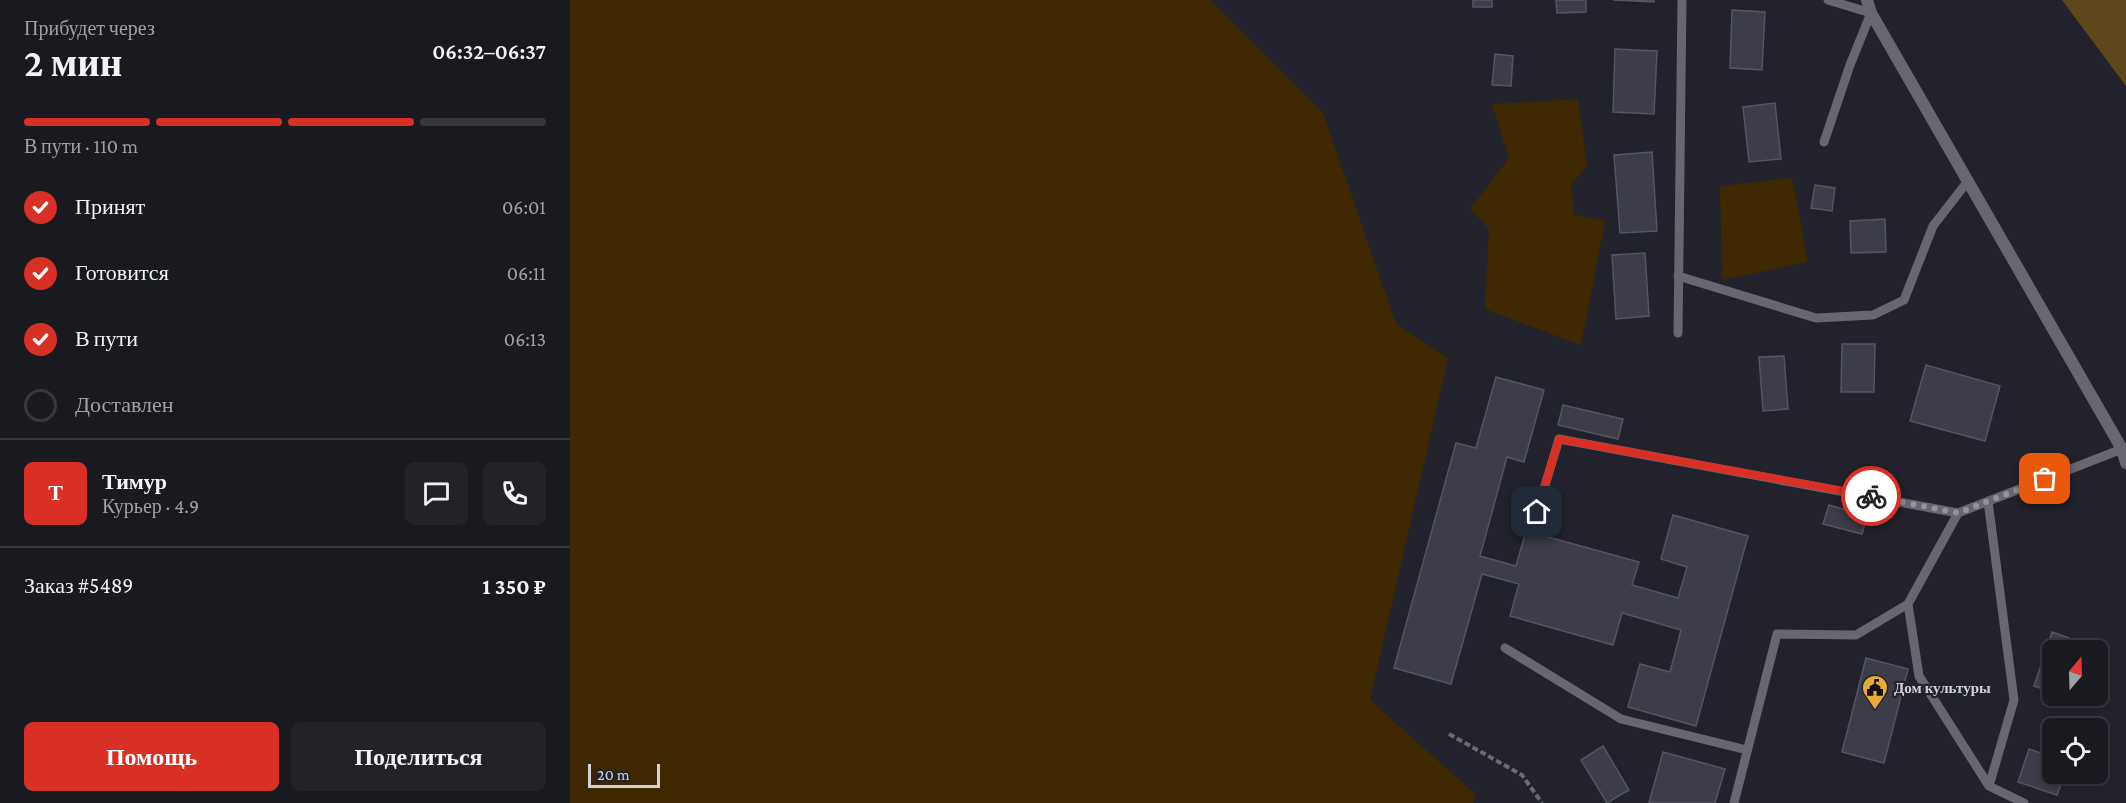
<!DOCTYPE html>
<html lang="ru">
<head>
<meta charset="utf-8">
<style>
  :root { --surface:#191a20; --page:#222329; --text:#f1f3f6; --muted:#9fa1a5; --line:#37383e; --accent:#d93025 }
  body { margin:0; font-family:"Crimson Pro",serif; background:var(--page); color:var(--text); height:100vh; display:flex; flex-direction:column; font-size:22px; white-space:nowrap }
  * { box-sizing:border-box; margin:0 }
  p { font-size:20px; color:var(--muted) }
  .icon { flex:none; width:33px; height:33px; fill:none; stroke:currentColor; stroke-width:2; stroke-linecap:round; stroke-linejoin:round }
  .map { position:relative; flex:1; overflow:hidden }
  .drawer { display:flex; flex-direction:column; background:var(--surface); width:570px }
  .drawer>* { flex:none }
  .needle { width:39px; rotate:19deg }
  .controls { position:absolute; left:1472px; top:640px; display:grid; gap:12px }
  .controls a { display:grid; place-items:center; width:66px; height:66px; border-radius:9px; background:var(--surface); box-shadow:0 3px 9px #0003,0 0 0 2px var(--line); font-size:30px }
  .scale { position:absolute; left:18px; bottom:15px; width:72px; box-sizing:border-box; padding-left:6px; border:3px solid #d1d2d9; border-top:0; font-size:16px; line-height:21px; white-space:nowrap; color:#d1d2d9; -webkit-text-stroke:4px #21222b; paint-order:stroke }
  .pin { position:absolute; display:grid; place-items:center; width:51px; height:51px; color:#fff; margin:-26px; border-radius:12px; box-shadow:0 3px 9px #0006 }
  .courier { position:absolute; display:grid; place-items:center; width:60px; height:60px; margin:-30px; border:4px solid #d93025; border-radius:50%; background:#fff; color:#222; box-shadow:0 2px 8px #0007 }
  .head em { font-style:normal; font-weight:600 }
  .head div { display:flex; flex-direction:column-reverse }
  .head { display:flex; align-items:center; justify-content:space-between; height:102px; padding:0 24px }
  h1 { font-size:39px; font-weight:600; line-height:45px }
  .bar { display:grid; grid-template-columns:repeat(4,1fr); gap:9px 6px; align-content:center; height:72px; padding:0 24px }
  .bar i { height:8px; border-radius:4px; background:var(--line) }
  .bar .active { background:var(--accent) }
  .bar p { grid-column:span 4 }
  .line { display:flex; align-items:center; gap:15px; padding:0 24px; border-top:2px solid var(--line) }
  .line div { flex:1 }
  .round { display:grid; place-items:center; flex:none; width:63px; height:63px; border-radius:9px; background:var(--page) }
  ol { padding:0 24px; list-style:none }
  li { display:flex; align-items:center; gap:18px; height:66px }
  li p { margin-inline-start:auto }
  li .icon { padding:6px; border-radius:50%; background:var(--accent); color:#fff; stroke-width:4 }
  li:last-child { color:var(--muted) }
  li i { width:33px; height:33px; border:3px solid var(--line); border-radius:50% }
  .action { display:flex; gap:12px; margin-top:auto; padding:12px 24px }
  .action a { flex:1; height:69px; border-radius:9px; background:var(--accent); color:#fff; font-size:24px; font-weight:600; line-height:69px; text-align:center }
  .action a+a { background:var(--page); color:var(--text) }
  main { display:flex; flex:1; min-height:0 }
  .map>svg:first-child { display:block }
  .green { fill:#3d2800 }
  .water { fill:#5f471c }
  .building { fill:#3c3d48; stroke:#555661; stroke-width:1.5 }
  .lines { fill:none; stroke-linecap:round; stroke-linejoin:round }
  .path { stroke:#6a6b73; stroke-width:4; stroke-dasharray:6 3; stroke-linecap:butt }
  .lane { stroke:#67676d; stroke-width:9 }
  .street { stroke:#67676d; stroke-width:12 }
  .done { stroke:#93949c; stroke-width:6; stroke-dasharray:0 10.8 }
  .route { stroke:#d93025; stroke-width:8 }
  .labels { text-anchor:middle; stroke-width:4.5; stroke-linejoin:round; paint-order:stroke }
  .poi-label { font-size:15px; font-weight:bold; fill:#d1d2d9; stroke:#21222b; text-anchor:start }
</style>
</head>
<body>
<main>
<section class="drawer">
<div class="head"><div><h1>2 мин</h1><p>Прибудет через</p></div><em>06:32–06:37</em></div>
<div class="bar"><i class="active"></i><i class="active"></i><i class="active"></i><i></i><p>В пути · 110 m</p></div>
<ol>
<li><svg class="icon" aria-label="check" viewBox="0 0 24 24"><path d="M5 12l5 5 9-10"/></svg>Принят<p>06:01</p></li>
<li><svg class="icon" aria-label="check" viewBox="0 0 24 24"><path d="M5 12l5 5 9-10"/></svg>Готовится<p>06:11</p></li>
<li><svg class="icon" aria-label="check" viewBox="0 0 24 24"><path d="M5 12l5 5 9-10"/></svg>В пути<p>06:13</p></li>
<li><i></i>Доставлен</li>
</ol>
<div class="line" style="height:108px"><b class="round" style="background:var(--accent);color:#fff">Т</b><div><b>Тимур</b><p>Курьер · 4.9</p></div><a class="round"><svg class="icon" aria-label="chat" viewBox="0 0 24 24"><path d="M4 5h16v11H9l-5 4z"/></svg></a><a class="round"><svg class="icon" aria-label="phone" viewBox="0 0 24 24"><path d="M5 4h4l2 5-3 2q2 4 5 5l2-3 5 2v4C11 20 4 13 5 4z"/></svg></a></div>
<div class="line" style="height:78px"><div>Заказ #5489</div><b>1 350 ₽</b></div>
<div class="action"><a>Помощь</a><a>Поделиться</a></div>
</section>
<div class="map">
<svg width="1556" height="803" viewBox="0 0 1556 803">
  <rect width="100%" height="100%" fill="#21222b"/>
  <path class="green" d="M 0,0 L 640,0 L 753,113 L 826,324 L 878,358 L 800,700 L 905,794 L 903,803 L 0,803 Z
    M 1008,99 L 1017,165 L 1001,185 L 1004,215 L 1035,221 L 1011,345 L 915,309 L 919,229 L 900,209 L 939,158 L 922,104 Z
    M 1222,178 L 1238,262 L 1152,280 L 1150,186 Z"/>
  <path class="water" d="M 1492,0 L 1556,0 L 1556,86 Z"/>
  <path class="building" d="M 903,0 L 922,0 L 922,7 L 903,7 Z
    M 986,0 L 1016,0 L 1016,12 L 987,13 Z
    M 1043,0 L 1084,0 L 1084,2 Z
    M 1162,10 L 1195,12 L 1192,70 L 1160,68 Z
    M 1045,49 L 1087,51 L 1084,114 L 1043,112 Z
    M 925,54 L 943,56 L 941,86 L 922,85 Z
    M 1205,103 L 1211,159 L 1179,162 L 1173,107 Z
    M 1082,152 L 1087,231 L 1050,233 L 1044,155 Z
    M 1245,185 L 1265,188 L 1262,211 L 1241,208 Z
    M 1315,219 L 1316,252 L 1281,253 L 1280,221 Z
    M 1075,253 L 1079,316 L 1046,319 L 1042,255 Z
    M 1272,344 L 1305,344 L 1304,392 L 1271,392 Z
    M 1214,356 L 1218,409 L 1193,411 L 1189,357 Z
    M 1356,365 L 1430,386 L 1415,441 L 1340,421 Z
    M 926,377 L 974,390 L 954,462 L 937,457 L 910,556 L 946,566 L 956,531 L 1069,562 L 1062,585 L 1108,598 L 1117,567 L 1091,559 L 1103,515 L 1178,536 L 1126,726 L 1058,707 L 1070,664 L 1100,672 L 1111,630 L 1052,613 L 1043,645 L 940,616 L 949,584 L 912,574 L 881,684 L 824,668 L 886,443 L 906,448 Z
    M 993,405 L 1053,419 L 1048,439 L 988,425 Z
    M 1259,505 L 1297,516 L 1292,534 L 1253,524 Z
    M 1482,632 L 1533,650 L 1527,667 L 1527,651 L 1482,651 L 1482,692 L 1464,686 Z
    M 1296,658 L 1338,669 L 1314,763 L 1272,752 Z
    M 1493,696 L 1517,696 L 1514,704 Z
    M 1033,746 L 1059,790 L 1037,803 L 1011,760 Z
    M 1459,749 L 1482,757 L 1482,774 L 1495,774 L 1487,795 L 1448,782 Z
    M 1093,752 L 1155,769 L 1145,803 L 1079,803 Z"/>
  <g class="lines">
    <path class="path" d="M 879,734 L 952,775 L 972,803"/>
    <path class="lane" d="M 1254,142 L 1280,65 L 1301,13 L 1258,0
      M 1108,276 L 1246,318 L 1303,315 L 1334,300 L 1363,226 L 1398,181
      M 1108,333 L 1112,0
      M 1418,501 L 1444,700 L 1419,786
      M 967,512 L 989,439 L 1388,513
      M 1338,604 L 1349,676 L 1419,786 L 1454,803
      M 935,648 L 1051,719 L 1177,750
      M 1164,803 L 1207,634 L 1286,635 L 1338,604 L 1388,513 L 1552,449"/>
    <path class="street" d="M 1297,0 L 1301,13 L 1552,449 L 1556,463"/>
  </g>
  <g class="lines">
    <path class="done" d="M 1301,496 L 1388,513 L 1475,479"/>
    <path class="route" d="M 967,512 L 989,439 L 1301,496"/>
  </g>
  <defs>
    <symbol id="civic-pin" viewBox="-11 -11 22 30"><path d="M0 17L-7.5 6A9.5 9.5 0 1 1 7.5 6Z" fill="#e8ab37" stroke="#21222b"/><path d="M-.6-6.5H3V-4.5H.6V-3L4-1V1h2V6H-6V1h2V-1L-.6-3ZM-1.2 2.5V6h2.4V2.5Z" fill="#111"/></symbol>
  </defs>
  <g fill-rule="evenodd">
    <use href="#civic-pin" x="1290" y="673" width="30" height="40"/>
  </g>
  <g class="labels">
    <g class="poi-label">
      <text x="1324" y="693">Дом культуры</text>
    </g>
  </g>
</svg>
<div class="controls">
<a><svg class="needle" viewBox="-14 -14 28 28"><path d="M0-13l5 13h-10z" fill="#e53935"/><path d="M0 13l5-13h-10z" fill="#9fa1a5"/></svg></a>
<a><svg class="icon" aria-label="locate" viewBox="0 0 24 24"><circle cx="12" cy="12" r="6"/><path d="M12 2v4M12 18v4M2 12h4M18 12h4"/></svg></a>
</div>
<div class="scale">20 m</div>
<div class="pin" style="left:1475px;top:479px;background:#ea580c"><svg class="icon" aria-label="bag" viewBox="0 0 24 24"><path d="M5 8h14l-1 12H6zM9 8a3 3 0 0 1 6 0"/></svg></div>
<div class="pin" style="left:967px;top:512px;background:#1f2937"><svg class="icon" aria-label="home" viewBox="0 0 24 24"><path d="M3 11l9-7 9 7M6 9v11h12V9"/></svg></div>
<div class="courier" style="left:1301px;top:496px"><svg class="icon" aria-label="bike" viewBox="0 0 24 24"><circle cx="6" cy="16" r="4"/><circle cx="18" cy="16" r="4"/><path d="M6 16l4-8h5l3 8M10 8l3 8H6M13 5h3"/></svg></div>
</div>
</main>
</body>
</html>
